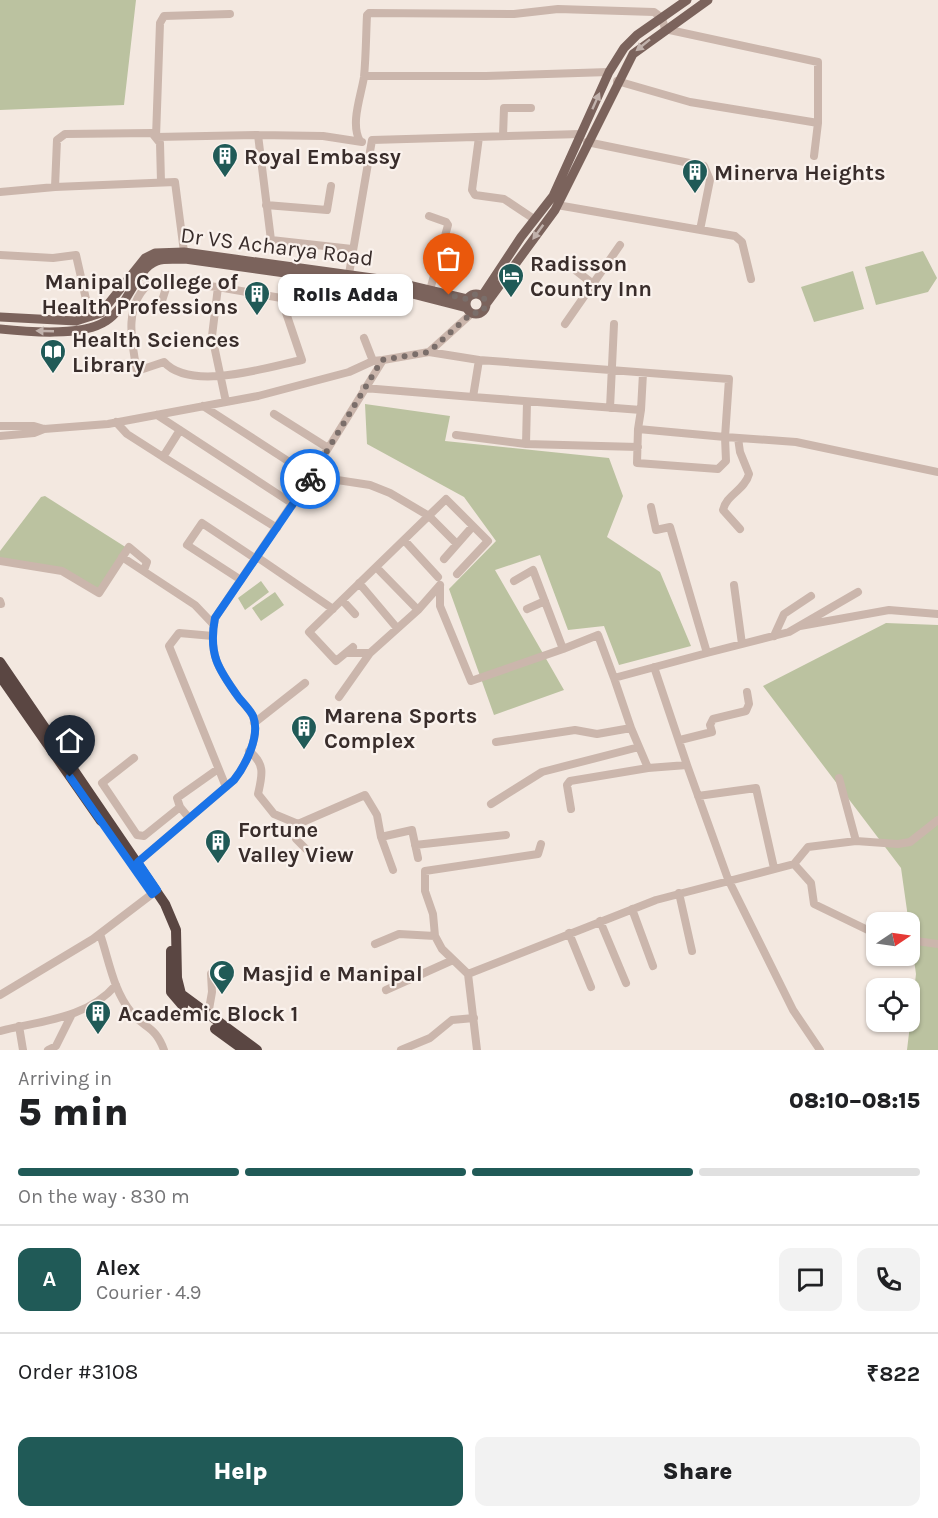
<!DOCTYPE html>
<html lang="en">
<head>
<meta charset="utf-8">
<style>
  :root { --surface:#fff; --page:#f2f2f2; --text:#202124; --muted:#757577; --line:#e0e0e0; --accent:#205a57 }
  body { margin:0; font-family:Karla,sans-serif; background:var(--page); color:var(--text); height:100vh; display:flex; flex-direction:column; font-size:22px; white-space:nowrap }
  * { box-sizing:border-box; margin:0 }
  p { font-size:20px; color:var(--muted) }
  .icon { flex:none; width:33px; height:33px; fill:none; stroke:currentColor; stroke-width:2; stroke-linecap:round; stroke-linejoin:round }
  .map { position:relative; height:1050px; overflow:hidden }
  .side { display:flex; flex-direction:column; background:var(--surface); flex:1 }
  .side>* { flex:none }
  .needle { width:39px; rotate:77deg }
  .buttons { position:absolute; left:866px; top:912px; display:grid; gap:12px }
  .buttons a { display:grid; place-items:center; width:54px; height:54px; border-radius:12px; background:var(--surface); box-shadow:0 2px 4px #0004; font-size:30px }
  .pin { position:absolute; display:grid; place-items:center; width:51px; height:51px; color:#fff; margin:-62px -26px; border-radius:50% 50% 50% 0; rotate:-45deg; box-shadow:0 0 6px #0007 }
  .pin .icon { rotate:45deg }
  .courier { position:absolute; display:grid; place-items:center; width:60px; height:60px; margin:-30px; border:4px solid #1a73e8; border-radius:50%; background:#fff; color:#222; box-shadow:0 2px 8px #0007 }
  .bubble { position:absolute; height:42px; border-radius:12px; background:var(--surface); box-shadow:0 2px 4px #0004; font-size:20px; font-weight:800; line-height:42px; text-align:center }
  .headline em { font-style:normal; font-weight:800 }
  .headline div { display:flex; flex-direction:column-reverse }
  .headline { display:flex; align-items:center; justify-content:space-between; height:102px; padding:0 18px }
  h1 { font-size:39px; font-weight:800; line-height:45px }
  .bar { display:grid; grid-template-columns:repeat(4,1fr); gap:9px 6px; align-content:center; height:72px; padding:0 18px }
  .bar i { height:8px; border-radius:4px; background:var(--line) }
  .bar .selected { background:var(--accent) }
  .bar p { grid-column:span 4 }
  .line { display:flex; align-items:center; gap:15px; padding:0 18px; border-top:2px solid var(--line) }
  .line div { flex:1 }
  .round { display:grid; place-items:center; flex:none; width:63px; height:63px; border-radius:12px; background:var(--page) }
  .cta { display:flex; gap:12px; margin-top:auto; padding:12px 18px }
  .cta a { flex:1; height:69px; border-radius:12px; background:var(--accent); color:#fff; font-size:24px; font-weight:800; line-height:69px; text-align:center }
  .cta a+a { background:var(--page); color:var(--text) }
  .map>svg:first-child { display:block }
  .green { fill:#bbc2a0 }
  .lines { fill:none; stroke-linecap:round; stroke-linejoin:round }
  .minor { stroke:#cbb6ac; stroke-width:8 }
  .major { stroke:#7b635c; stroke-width:9 }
  .highway { stroke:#5a4642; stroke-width:10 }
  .oneway { fill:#c1b2ac }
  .done { stroke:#7a6e6a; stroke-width:6; stroke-dasharray:0 10.8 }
  .route { stroke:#1a73e8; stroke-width:8 }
  .labels { text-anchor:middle; stroke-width:4.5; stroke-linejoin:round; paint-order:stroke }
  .poi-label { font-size:22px; font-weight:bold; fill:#392d2b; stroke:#faf2ed; text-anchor:start }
  .street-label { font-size:22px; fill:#392d2b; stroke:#faf2ed }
</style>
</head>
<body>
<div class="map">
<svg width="938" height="1050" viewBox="0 0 938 1050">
  <rect width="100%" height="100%" fill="#f3e8e0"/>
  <path class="green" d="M 0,0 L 136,0 L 124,105 L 0,110 Z
    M 923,251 L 937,278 L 928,292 L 876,305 L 865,267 Z
    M 853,271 L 864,309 L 814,322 L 801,287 Z
    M 365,404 L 450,416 L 445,441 L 609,458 L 623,496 L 607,537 L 660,572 L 691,646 L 619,665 L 604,626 L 568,630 L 540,555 L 495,570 L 564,690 L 494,715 L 449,589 L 496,541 L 464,497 L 367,444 Z
    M 45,496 L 127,548 L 98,592 L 63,571 L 0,561 L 0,551 L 41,497 Z
    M 261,581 L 269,592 L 245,610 L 238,598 Z
    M 275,592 L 284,605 L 261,621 L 252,608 Z
    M 886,623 L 938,625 L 938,1050 L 907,1050 L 916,974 L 901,868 L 763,686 Z"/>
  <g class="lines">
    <path class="minor" d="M 230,14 L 164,16 L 160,23 L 156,137 L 258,135
      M 364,76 L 486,76 L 609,72
      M 617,81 L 690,102 L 818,123
      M 503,136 L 504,108 L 531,108
      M 479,137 L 472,190 L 475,195 L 504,199 L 534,219
      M 360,141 C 350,124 361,96 364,77 C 366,56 366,35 367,15 L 369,13 L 514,14 L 558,9 L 654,12 L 662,18 L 665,29 L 818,62 L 818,123 L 814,156
      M 587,142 L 704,166 L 710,180 L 700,230
      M 55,187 L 57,140 L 65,134 L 152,133 L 160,143 L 161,182
      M 0,192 L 55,187 L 175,182 L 184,252
      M 266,205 L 327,210 L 331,186
      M 557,205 L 735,236 L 742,242 L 751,279
      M 429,216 L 446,222 L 448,225 L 430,290
      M 352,249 L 271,240 L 258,135 L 323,136 L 362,142
      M 0,255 L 53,258 L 76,255 L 90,317
      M 574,269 L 593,284
      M 349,274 L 372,140 L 581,134
      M 218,287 L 281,298 L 302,360 C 268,367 191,392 164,362 L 137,371 C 131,341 123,301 153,281 L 218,287 L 212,336 L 226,402
      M 160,307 L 168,282
      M 565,324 L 620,245
      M 364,338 L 373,361
      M 429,352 L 479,360 L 729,379 L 725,437 L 638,429 L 637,463 L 718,469 L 726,461 L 725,437 L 796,442 L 938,472
      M 479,360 L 473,397 L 641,410 L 638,429
      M 364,388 L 473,397
      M 203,406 L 311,476 L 370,485 L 390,493 L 429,516 L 457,544
      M 610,408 L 614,324
      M 641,410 L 643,373
      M 274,414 L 328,448
      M 157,415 L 180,430
      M 116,422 L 127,434 L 163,457
      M 0,426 L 34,426 L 44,429 L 108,424 L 258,396 L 349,372 L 373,361 L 383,360
      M 456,435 L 526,444 L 527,402
      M 0,436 L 34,433 L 44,429
      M 738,438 L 740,452 L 749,474 C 745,490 726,495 723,510 L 740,529
      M 526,444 L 638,447
      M 277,528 L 163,457 L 180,430 L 293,504
      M 404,540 L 438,577
      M 122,557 L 195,605 L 214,625
      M 257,557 L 333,609
      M 0,561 L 62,571 L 99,593 L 129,547 L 147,562 L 144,570
      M 376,567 L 418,610
      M 457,574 L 488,541 L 473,526
      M 241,580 L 187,545 L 202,523 L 256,559
      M 514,581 L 533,570 L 563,649 L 598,635 L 614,678
      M 359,583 L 397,628
      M 440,585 L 440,606 L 471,681 L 563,649
      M 734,585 L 742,644
      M 342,600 L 355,614
      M 0,601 L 1,604
      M 527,609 L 545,601
      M 800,626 L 889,610 L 938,614
      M 213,636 L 179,633 L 169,646 L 226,787
      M 774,636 L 784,614 L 811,596
      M 353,647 L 336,661 L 309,632 L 446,499 L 473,526 L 444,559
      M 347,653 L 370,653 L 418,610 L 440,585
      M 707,653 L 789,632 L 858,592
      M 654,667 L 687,765
      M 339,697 L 370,653
      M 254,723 L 305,683
      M 631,728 L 648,768 L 687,765 L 728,879 L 793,1010 L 820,1050
      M 680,740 L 712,732 L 710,725 L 713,719 L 746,711 L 749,704 L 747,692
      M 496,742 L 575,730 L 597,734 L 631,728 L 614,678 L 707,653 L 670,527 L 656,530 L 651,507
      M 249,751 C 266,764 262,776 258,794 L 274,814 L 298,824 L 365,795 L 377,815 L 381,837 L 412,830 L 418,858
      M 134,758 L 102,783 L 137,835 L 144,836 L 180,807 L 189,818
      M 839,778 L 856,841
      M 698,796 L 756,788 L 774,868
      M 491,804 L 542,772 L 639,747
      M 180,807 L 177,798 L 218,769
      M 571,809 L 567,785 L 570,781 L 648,768
      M 298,824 L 296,839 L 306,849
      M 381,837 L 393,870
      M 415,845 L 506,835
      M 138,862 L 234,780 C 245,766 261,736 253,716 C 250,710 243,703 239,698 C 218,669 208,654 215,618 L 311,476 L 383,360 L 429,352 L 472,313
      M 794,864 L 811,883 L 814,904 L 876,934
      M 679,893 L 692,951
      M 632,909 L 653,966
      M 600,921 L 626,983
      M 569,933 L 591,987
      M 100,934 C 109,960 113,990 131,1012 C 144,1029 155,1025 164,1050
      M 909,940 L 938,944
      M 375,944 L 399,934 L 435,936
      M 468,974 L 442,949 L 435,936 L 433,914 L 425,891 L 425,871 L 538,854 L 541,844
      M 386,990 L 453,960
      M 0,995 L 93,939 L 152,894
      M 208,1015 L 212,992 L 211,974
      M 19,1026 L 23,1050
      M 0,1031 C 40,1021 87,1019 116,985
      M 48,1050 L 56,1046 L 71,1016
      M 401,1050 L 430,1038 L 452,1020 L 474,1018
      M 477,1050 L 468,974 L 656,900 L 794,864 L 808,847 L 856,841 L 898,844 L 910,842 L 938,820"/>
    <path class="major" d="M466 304a10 10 0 1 1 20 0a10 10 0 1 1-20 0Z
      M 482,296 L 521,237 L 553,196 L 609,72 L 624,48 L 637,35 L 687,0
      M 486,304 L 555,210 L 633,54 L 708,0
      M 0,317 L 76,321 L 101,313 L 145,258 L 155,253 L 184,252 L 387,280 L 467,299
      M 0,329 C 28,332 82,337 106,321 C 127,309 136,268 157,261 C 165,258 177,260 185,259 L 385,287 L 467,308"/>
    <path class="highway" d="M 0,662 L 165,904 L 176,930 L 177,978 L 181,994 L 257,1050
      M 0,676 L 101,821
      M 171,951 L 171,992 L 183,1006
      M 215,1029 L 244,1050"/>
  </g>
  <defs><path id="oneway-solid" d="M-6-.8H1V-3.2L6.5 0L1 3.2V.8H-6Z" transform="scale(1.5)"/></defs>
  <g class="oneway">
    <use href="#oneway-solid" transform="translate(643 45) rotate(141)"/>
    <use href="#oneway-solid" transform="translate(596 101) rotate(-66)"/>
    <use href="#oneway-solid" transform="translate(538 232) rotate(126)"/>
    <use href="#oneway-solid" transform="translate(45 331) rotate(-178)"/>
  </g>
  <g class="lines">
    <path class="done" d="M 310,479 L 382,360 L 429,352 L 472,313 L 481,313 L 486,306 L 484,298 L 476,294 L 467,299 L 449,295"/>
    <path class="route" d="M 70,777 L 152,894 L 157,890 L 138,862 L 234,780 C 245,766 261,736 253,716 C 250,710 243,703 239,698 C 218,669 208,654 215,618 L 310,479"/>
  </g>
  <defs>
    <symbol id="building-pin" viewBox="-11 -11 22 30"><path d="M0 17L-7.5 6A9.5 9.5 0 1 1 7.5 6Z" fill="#205a57" stroke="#faf2ed"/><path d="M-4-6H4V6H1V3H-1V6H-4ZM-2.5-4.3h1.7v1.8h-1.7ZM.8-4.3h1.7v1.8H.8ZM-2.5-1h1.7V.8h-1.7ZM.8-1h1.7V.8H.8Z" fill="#fff"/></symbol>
    <symbol id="hotel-pin" viewBox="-11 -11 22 30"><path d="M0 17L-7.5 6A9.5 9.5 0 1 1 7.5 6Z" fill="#205a57" stroke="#faf2ed"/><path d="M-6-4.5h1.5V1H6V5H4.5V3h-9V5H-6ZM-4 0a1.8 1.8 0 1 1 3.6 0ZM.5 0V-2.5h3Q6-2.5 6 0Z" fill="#fff"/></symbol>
    <symbol id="library-pin" viewBox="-11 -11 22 30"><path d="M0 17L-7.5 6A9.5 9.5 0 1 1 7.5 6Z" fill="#205a57" stroke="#faf2ed"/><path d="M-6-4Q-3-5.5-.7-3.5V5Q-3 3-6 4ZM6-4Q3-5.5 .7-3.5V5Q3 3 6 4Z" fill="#fff"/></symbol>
    <symbol id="mosque-pin" viewBox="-11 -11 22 30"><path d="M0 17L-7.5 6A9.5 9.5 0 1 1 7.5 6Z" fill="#205a57" stroke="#faf2ed"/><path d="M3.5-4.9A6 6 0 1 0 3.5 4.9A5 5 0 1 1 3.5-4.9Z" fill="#fff"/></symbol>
  </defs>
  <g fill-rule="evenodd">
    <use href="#building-pin" x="210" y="141" width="30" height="40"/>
    <use href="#building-pin" x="680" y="157" width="30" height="40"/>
    <use href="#hotel-pin" x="496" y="261" width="30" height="40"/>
    <use href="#building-pin" x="242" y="279" width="30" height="40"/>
    <use href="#library-pin" x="38" y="337" width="30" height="40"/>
    <use href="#building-pin" x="289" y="713" width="30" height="40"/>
    <use href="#building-pin" x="203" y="827" width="30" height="40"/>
    <use href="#mosque-pin" x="207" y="958" width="30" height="40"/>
    <use href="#building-pin" x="83" y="998" width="30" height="40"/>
  </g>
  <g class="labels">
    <g class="poi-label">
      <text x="244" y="164">Royal Embassy</text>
      <text x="714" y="180">Minerva Heights</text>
      <text x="530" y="271">Radisson<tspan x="530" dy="25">Country Inn</tspan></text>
      <text x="238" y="289" text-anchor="end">Manipal College of<tspan x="238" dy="25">Health Professions</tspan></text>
      <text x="72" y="347">Health Sciences<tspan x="72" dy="25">Library</tspan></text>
      <text x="324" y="723">Marena Sports<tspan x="324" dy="25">Complex</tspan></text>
      <text x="238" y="837">Fortune<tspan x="238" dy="25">Valley View</tspan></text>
      <text x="242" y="981">Masjid e Manipal</text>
      <text x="118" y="1021">Academic Block 1</text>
    </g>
    <g class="street-label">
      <text transform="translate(277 246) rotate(7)" y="8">Dr VS Acharya Road</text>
    </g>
  </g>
</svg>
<div class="buttons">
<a><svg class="needle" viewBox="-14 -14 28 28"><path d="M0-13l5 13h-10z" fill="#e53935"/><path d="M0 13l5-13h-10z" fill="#757577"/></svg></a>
<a><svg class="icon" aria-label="locate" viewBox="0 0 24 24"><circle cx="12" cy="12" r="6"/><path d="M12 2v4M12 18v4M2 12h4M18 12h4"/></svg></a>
</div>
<div class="pin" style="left:449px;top:295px;background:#ea580c"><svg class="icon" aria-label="bag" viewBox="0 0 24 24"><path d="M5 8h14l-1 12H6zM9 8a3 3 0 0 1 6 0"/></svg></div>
<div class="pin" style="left:70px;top:777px;background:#1f2937"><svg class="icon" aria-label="home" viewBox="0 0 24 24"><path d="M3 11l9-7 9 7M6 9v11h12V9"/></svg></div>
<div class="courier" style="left:310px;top:479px"><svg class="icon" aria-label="bike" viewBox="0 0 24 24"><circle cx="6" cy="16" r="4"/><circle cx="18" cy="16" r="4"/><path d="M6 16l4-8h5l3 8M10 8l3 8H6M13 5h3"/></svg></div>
<div class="bubble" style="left:278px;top:274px;width:135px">Rolls Adda</div>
</div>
<section class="side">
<div class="headline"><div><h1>5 min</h1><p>Arriving in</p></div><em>08:10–08:15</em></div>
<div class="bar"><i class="selected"></i><i class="selected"></i><i class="selected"></i><i></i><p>On the way · 830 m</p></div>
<div class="line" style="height:108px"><b class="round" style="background:var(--accent);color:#fff">A</b><div><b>Alex</b><p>Courier · 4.9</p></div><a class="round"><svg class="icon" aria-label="chat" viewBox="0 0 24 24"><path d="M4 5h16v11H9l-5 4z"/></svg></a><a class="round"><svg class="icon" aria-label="phone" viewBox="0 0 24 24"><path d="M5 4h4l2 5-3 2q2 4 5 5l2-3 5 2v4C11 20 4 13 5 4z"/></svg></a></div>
<div class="line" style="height:78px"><div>Order #3108</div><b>₹822</b></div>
<div class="cta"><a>Help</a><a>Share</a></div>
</section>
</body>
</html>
